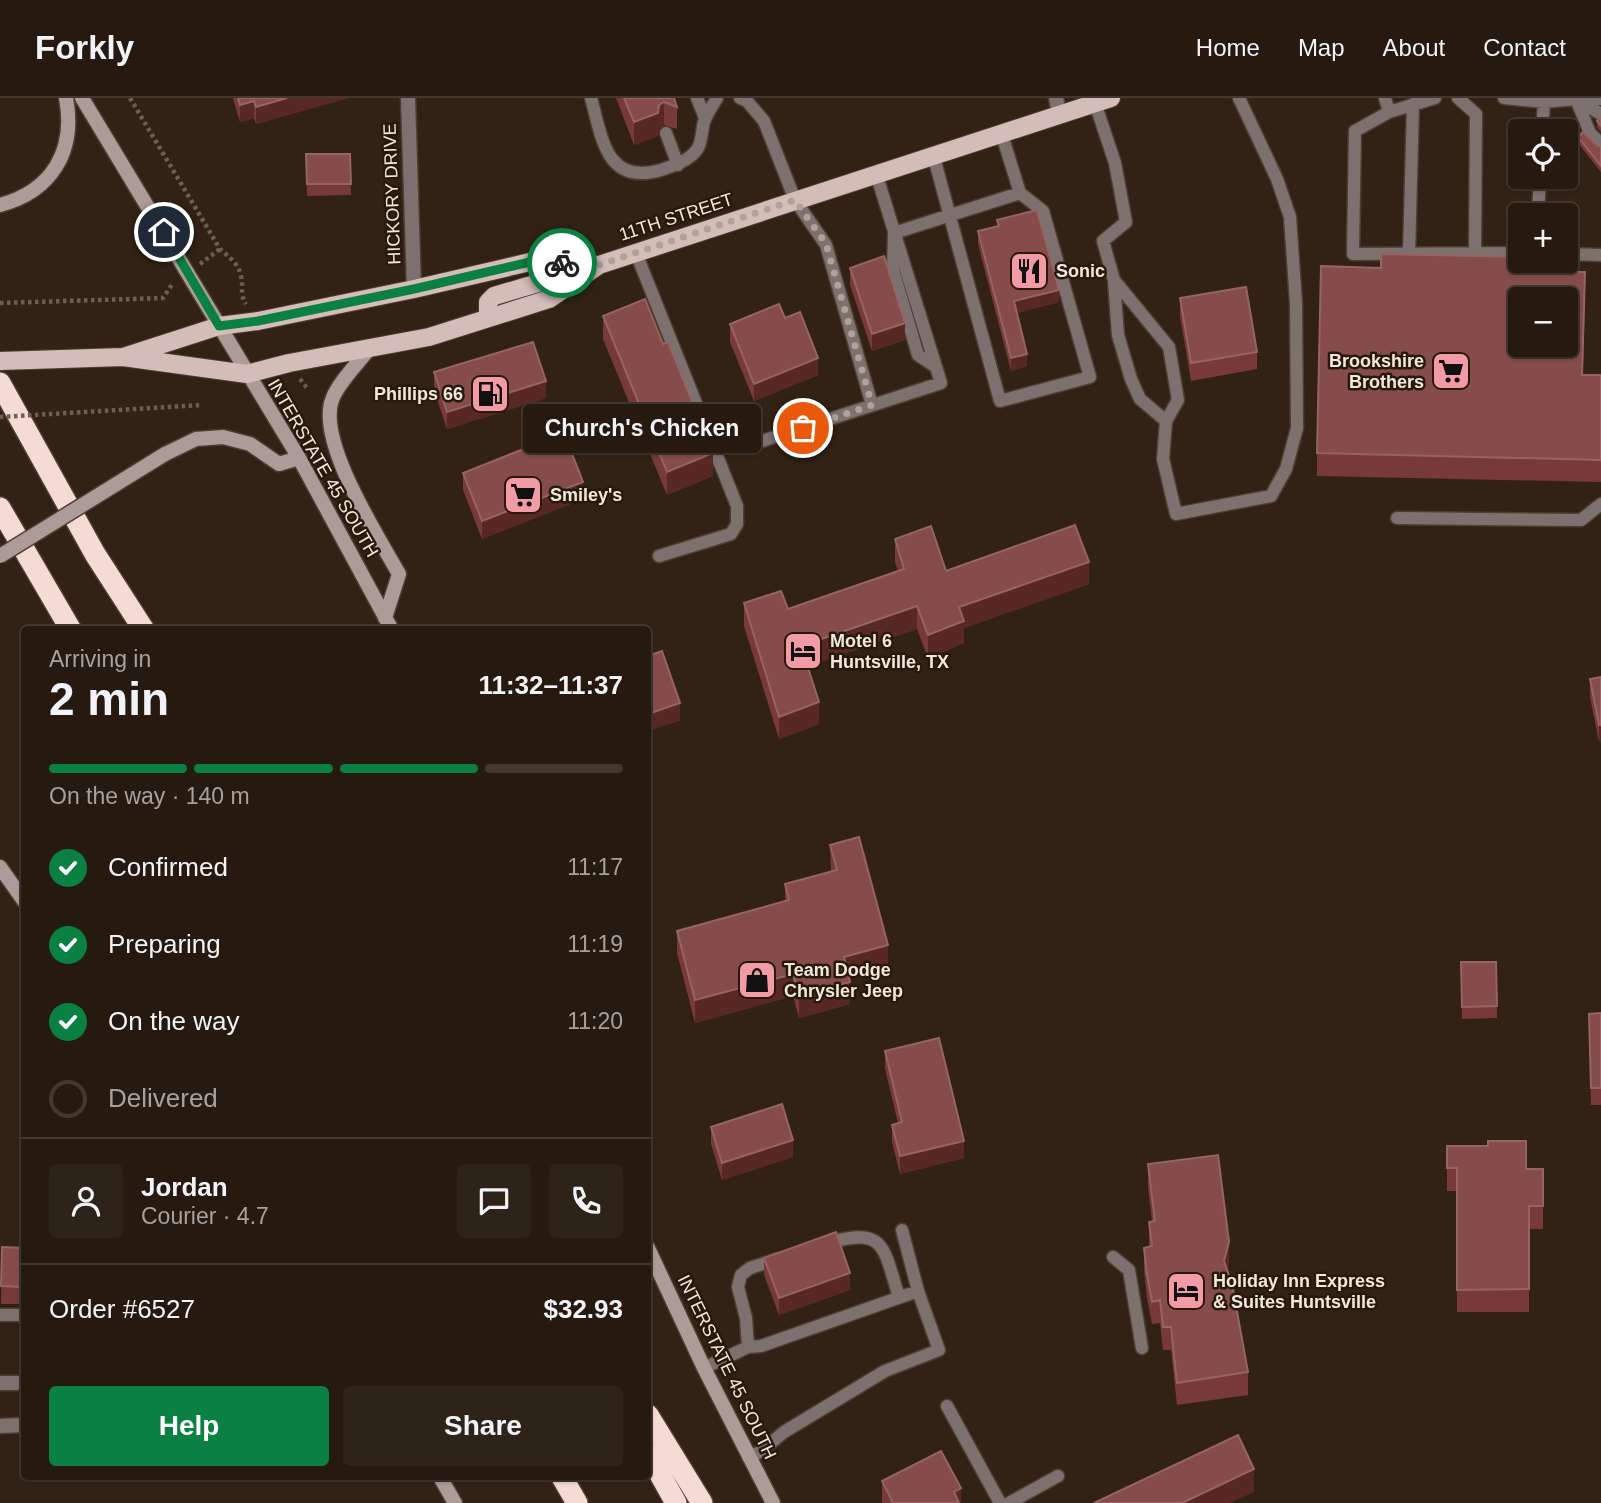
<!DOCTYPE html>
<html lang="en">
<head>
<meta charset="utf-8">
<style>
  :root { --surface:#261a10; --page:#2e2319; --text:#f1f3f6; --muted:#a4a19f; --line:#423830; --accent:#0b8043 }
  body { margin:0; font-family:Arial,sans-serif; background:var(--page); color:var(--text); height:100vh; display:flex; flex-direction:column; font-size:26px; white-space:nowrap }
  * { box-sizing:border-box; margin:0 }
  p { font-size:23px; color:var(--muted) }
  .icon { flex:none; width:38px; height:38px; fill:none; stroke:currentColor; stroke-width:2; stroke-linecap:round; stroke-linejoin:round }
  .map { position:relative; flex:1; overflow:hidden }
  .details { position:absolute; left:21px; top:528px; width:630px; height:854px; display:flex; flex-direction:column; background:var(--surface); border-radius:7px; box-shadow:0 2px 5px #0004,0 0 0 2px var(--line) }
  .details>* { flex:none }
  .controls { position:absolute; left:1508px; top:21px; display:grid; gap:14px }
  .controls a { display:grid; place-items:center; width:70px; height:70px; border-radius:7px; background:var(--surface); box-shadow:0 2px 5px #0004,0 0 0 2px var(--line); font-size:35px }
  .pin { position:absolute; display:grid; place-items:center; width:60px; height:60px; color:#fff; margin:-30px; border:4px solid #fff; border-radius:50%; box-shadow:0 2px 7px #0007 }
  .courier { position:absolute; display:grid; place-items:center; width:70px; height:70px; margin:-35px; border:5px solid #0b8043; border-radius:50%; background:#fff; color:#222; box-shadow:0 2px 9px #0007 }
  .bubble { position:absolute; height:49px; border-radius:7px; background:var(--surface); box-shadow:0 2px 5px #0004,0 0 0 2px var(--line); font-size:23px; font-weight:800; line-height:49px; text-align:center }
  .summary em { font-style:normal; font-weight:800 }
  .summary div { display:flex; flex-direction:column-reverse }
  .summary { display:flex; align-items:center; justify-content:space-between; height:119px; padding:0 28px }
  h1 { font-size:46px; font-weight:800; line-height:52px }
  .bar { display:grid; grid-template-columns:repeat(4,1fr); gap:10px 7px; align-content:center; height:84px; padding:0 28px }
  .bar i { height:9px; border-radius:5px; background:var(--line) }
  .bar .selected { background:var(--accent) }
  .bar p { grid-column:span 4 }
  .line { display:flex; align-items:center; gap:18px; padding:0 28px; border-top:2px solid var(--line) }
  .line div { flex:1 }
  .round { display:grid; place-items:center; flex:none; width:74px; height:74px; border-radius:7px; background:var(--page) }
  ol { padding:0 28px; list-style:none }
  li { display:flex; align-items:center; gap:21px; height:77px }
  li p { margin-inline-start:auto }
  li .icon { padding:7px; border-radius:50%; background:var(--accent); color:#fff; stroke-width:4 }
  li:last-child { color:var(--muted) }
  li i { width:38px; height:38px; border:4px solid var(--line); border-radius:50% }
  .action { display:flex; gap:14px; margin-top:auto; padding:14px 28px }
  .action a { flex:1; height:80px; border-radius:7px; background:var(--accent); color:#fff; font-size:28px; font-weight:800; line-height:80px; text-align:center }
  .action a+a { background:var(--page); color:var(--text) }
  header { display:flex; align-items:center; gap:42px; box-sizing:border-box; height:98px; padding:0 35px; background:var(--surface); border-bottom:2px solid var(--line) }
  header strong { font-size:33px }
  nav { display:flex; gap:38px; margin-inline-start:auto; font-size:24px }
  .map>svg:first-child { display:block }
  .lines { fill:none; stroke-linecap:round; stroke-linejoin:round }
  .lane-casing { stroke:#4d3e32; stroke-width:15 }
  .street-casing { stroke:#4d3e32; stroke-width:17 }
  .secondary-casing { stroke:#4d3e32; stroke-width:17 }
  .primary-casing { stroke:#4d3e32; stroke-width:20 }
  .highway-casing { stroke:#4d3e32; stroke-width:24 }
  .path { stroke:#6c5e53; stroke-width:4.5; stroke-dasharray:3.5 3.5; stroke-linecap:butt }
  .lane { stroke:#7c716f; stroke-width:12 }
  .street { stroke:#7c716f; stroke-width:14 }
  .secondary { stroke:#ad9b99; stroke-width:14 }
  .primary { stroke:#d4bcb9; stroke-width:18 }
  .highway { stroke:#f6dad6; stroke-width:21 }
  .secondary-bridge-casing { stroke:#4d3e32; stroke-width:17; stroke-linecap:butt }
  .path-bridge { stroke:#6c5e53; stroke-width:4.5; stroke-dasharray:3.5 3.5; stroke-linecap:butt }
  .secondary-bridge { stroke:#ad9b99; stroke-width:14 }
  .wall { fill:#783939 }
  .shaded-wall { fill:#572824 }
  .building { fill:#854c4b; stroke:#966462; stroke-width:2; fill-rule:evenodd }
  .done { stroke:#afa299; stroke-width:7; stroke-dasharray:0 12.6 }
  .route { stroke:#0b8043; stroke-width:9 }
  .labels { text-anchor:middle; stroke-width:5; stroke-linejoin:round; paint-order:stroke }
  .street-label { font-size:18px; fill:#f2e7df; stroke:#28190d }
  .poi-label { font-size:18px; font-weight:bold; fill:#f2e7df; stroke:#28190d; text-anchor:start }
</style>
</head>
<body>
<header>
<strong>Forkly</strong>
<nav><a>Home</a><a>Map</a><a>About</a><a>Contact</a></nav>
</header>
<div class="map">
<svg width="1601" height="1405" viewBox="0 0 1601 1405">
  <rect width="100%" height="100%" fill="#322216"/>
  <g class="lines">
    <defs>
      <path id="lane" d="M 591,0 C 602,40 606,88 661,72 C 673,68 691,62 698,50 C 702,43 702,31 704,24 C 707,15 713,7 717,0
        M 697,0 L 705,20
        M 740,0 L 747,3 L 764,23 L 795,102 L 826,147 L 872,307
        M 1385,0 L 1389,14 L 1435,0
        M 1458,0 L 1476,16 L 1475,155
        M 1504,0 L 1544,4 L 1576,1 L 1601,16
        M 1601,1 L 1576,1 L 1590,35 L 1601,46
        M 1095,5 L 1115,65 L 1126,124 L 1103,143 L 1114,182 L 1169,249 L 1178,302 L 1166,323 L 1163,361 L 1176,416 L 1271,398 L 1286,371 L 1297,330 L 1296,205 L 1290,119 L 1277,81 L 1239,0
        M 1389,14 L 1355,33 L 1353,156 L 1521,155
        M 1542,33 L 1544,4
        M 666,35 L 678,67
        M 933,56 L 1000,303 L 1090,279 L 1043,113 L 1020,95 L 1001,34
        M 1538,117 L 1540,79
        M 636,155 L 737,408 L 737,426 L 731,436 L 659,458
        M 1409,156 L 1413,6
        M 1566,156 L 1601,157
        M 1114,183 L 1118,237 L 1131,281 L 1140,301 L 1166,323
        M 936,269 L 918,257 L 893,172 L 894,135 L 1020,95
        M 756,345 L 941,285 L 876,75
        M 1397,420 L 1581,422 L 1601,406
        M 825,1146 C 886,1127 883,1149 899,1199
        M 1113,1159 L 1129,1172 L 1142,1250
        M 0,1217 L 24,1217
        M 748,1249 L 746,1220 L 738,1189 L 741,1177 L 750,1170 L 778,1161
        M 704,1270 L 748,1249 L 761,1248 L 918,1193
        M 947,1308 L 1000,1405
        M 748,1359 L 760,1354 L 784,1334 L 885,1273 L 939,1252 L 918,1193 L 902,1132
        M 1009,1405 L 1058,1378"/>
      <path id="street" d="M 408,0 L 414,191
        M 1056,0 L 1059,15
        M 0,1285 L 24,1285
        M 0,1328 L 24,1327"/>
      <path id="secondary" d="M 82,0 L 299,360 L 392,532
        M 0,107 C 52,93 76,53 66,0
        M 370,250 C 359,264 337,286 332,302 C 317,344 378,438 399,476 L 385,520
        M 165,356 L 196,341 L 223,339 L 250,346 L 279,366 L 299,360
        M 0,769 L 24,803
        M 648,1150 L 704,1270 L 773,1405
        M 440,1379 L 455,1405"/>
      <path id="primary" d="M 488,220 L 488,204 L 494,198 L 585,171
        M 123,259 L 219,228 L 258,223 L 414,191 L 530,164 L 599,167 L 1111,0
        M 0,263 L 123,259 L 247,276 L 289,265 L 429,239 L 549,201 L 599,167"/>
      <path id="highway" d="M 0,285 L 95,456 L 144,532
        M 0,410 L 71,532
        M 648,1317 L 702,1405
        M 648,1355 L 676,1405
        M 562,1379 L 577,1405"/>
    </defs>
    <use href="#lane" class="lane-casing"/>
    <use href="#street" class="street-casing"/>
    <use href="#secondary" class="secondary-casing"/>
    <use href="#primary" class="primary-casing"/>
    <use href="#highway" class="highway-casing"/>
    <path class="path" d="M 130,0 L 220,151 C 229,159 239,166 241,178 C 244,190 239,195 246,206
      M 200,166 L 220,151
      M 0,205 L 163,200 L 173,185
      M 300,281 L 307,290"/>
    <use href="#lane" class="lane"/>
    <use href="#street" class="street"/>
    <use href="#secondary" class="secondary"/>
    <use href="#primary" class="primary"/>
    <use href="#highway" class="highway"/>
    <defs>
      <path id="secondary-bridge" d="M 0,458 L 165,356"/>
    </defs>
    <use href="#secondary-bridge" class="secondary-bridge-casing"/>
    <path class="path-bridge" d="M 0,319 L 202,307"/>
    <use href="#secondary-bridge" class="secondary-bridge"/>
  </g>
  <path class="wall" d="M 233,0 L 348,0 L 256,26 L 254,20 L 240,24 Z
    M 616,0 L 674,0 L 677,9 L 677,31 L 664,27 L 659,30 L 658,38 L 634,47 Z
    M 1601,19 L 1601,34 L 1597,29 L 1597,23 Z
    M 1578,39 L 1598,48 L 1601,48 L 1601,74 L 1578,45 Z
    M 306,56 L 350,56 L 351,97 L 307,98 Z
    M 997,122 L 1059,204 L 1017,215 L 1027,268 L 1011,273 L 978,146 L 978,133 L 997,128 Z
    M 850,170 L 905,242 L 872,253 L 850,187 Z
    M 1522,173 L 1585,197 L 1583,277 L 1601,277 L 1601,384 L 1317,378 L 1317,355 Z
    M 1180,200 L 1257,254 L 1257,271 L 1191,283 L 1180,218 Z
    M 603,218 L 713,378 L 667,397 L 603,241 Z
    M 730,226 L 818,277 L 754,303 L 730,244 Z
    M 434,274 L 546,300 L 447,331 L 434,292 Z
    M 463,375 L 583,401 L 482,441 L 463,392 Z
    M 895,441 L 946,473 L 1089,486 L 964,530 L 964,545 L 928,560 L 917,531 L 808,568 L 819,626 L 779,641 L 744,528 L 744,505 L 788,511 L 898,473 L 895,464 Z
    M 1601,579 L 1601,644 L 1599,644 L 1590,599 L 1590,581 Z
    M 830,747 L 888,870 L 849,880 L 850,906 L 799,920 L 793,898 L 695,925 L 677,855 L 677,833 L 785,803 L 785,786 L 831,774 Z
    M 1461,864 L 1496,864 L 1497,920 L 1462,921 Z
    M 1601,915 L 1601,1007 L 1591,1007 L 1589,916 Z
    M 885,953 L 964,1060 L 900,1076 L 892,1044 L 892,1027 L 898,1025 L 885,971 Z
    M 711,1029 L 793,1059 L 722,1082 L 711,1046 Z
    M 1447,1048 L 1526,1071 L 1543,1071 L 1543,1131 L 1529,1131 L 1529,1214 L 1457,1214 L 1457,1093 L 1447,1093 Z
    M 1148,1066 L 1229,1167 L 1227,1173 L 1248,1274 L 1248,1297 L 1177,1307 L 1171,1252 L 1163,1252 L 1160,1225 L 1152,1226 L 1147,1200 L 1144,1173 L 1144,1150 L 1149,1149 L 1149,1124 L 1152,1123 L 1148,1089 Z
    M 2,1149 L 24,1150 L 24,1206 L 1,1206 Z
    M 764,1160 L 850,1192 L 779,1217 L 764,1177 Z
    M 882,1383 L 961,1405 L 882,1405 Z"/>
  <path class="shaded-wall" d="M 287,0 L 348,0 L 256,26 L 256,9 Z
    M 254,3 L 254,20 L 240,24 L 240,7 Z
    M 664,4 L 664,27 L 659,30 L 658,38 L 634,47 L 634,24 Z
    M 1059,192 L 1059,204 L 1014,216 L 1014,203 Z
    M 905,225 L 905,242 L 872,253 L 872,236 Z
    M 1027,256 L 1027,268 L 1011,273 L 1011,260 Z
    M 818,260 L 818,277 L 754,303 L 754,286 Z
    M 546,283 L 546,300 L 447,331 L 447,314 Z
    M 713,355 L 713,378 L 667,397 L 667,374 Z
    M 583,384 L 583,401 L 482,441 L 482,423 Z
    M 1089,464 L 1089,486 L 964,530 L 964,545 L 928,560 L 928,537 L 959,509 Z
    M 917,508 L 917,531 L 801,571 L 801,548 Z
    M 819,604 L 819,626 L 779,641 L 779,619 Z
    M 680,605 L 680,623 L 648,633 L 648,616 Z
    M 1599,627 L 1601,627 L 1601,644 L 1599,644 Z
    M 888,847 L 888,870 L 844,882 L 844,859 Z
    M 793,876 L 793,898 L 695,925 L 695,902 Z
    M 850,884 L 850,906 L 799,920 L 799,897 Z
    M 793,1042 L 793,1059 L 722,1082 L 722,1065 Z
    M 964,1043 L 964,1060 L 900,1076 L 900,1058 Z
    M 1229,1144 L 1229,1167 L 1224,1186 L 1224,1163 Z
    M 850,1175 L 850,1192 L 779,1217 L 779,1200 Z
    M 1254,1371 L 1254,1394 L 1230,1405 L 1182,1405 Z
    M 961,1390 L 961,1405 L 954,1405 L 954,1394 Z"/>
  <path class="building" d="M 238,0 L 287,0 L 256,9 L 254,3 L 240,7 Z
    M 624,0 L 674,0 L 677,9 L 664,4 L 659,7 L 658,15 L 634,24 Z
    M 1601,19 L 1601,28 L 1597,23 Z
    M 1583,34 L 1598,48 L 1601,48 L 1601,68 L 1578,39 Z
    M 306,56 L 350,56 L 351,86 L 307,86 Z
    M 1037,112 L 1059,192 L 1014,203 L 1027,256 L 1011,260 L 978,133 L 999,128 L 997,122 Z
    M 1381,156 L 1521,159 L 1521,173 L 1585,174 L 1582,277 L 1601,277 L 1601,362 L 1317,355 L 1321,168 L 1381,170 ZM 1521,201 L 1566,201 L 1566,247 L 1521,247 Z
    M 884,158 L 905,225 L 872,236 L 850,170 Z
    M 1246,189 L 1257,254 L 1191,265 L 1180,200 Z
    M 645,201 L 663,246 L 668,244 L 713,355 L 667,374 L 603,218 Z
    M 779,206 L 785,220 L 800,214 L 818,260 L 754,286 L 730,226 Z
    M 533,244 L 546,283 L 447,314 L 434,274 Z
    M 564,335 L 583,384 L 482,423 L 463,375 Z
    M 1075,427 L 1089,464 L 959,509 L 964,523 L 928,537 L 917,508 L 801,548 L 819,604 L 779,619 L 744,505 L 781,493 L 788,511 L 904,471 L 895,441 L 931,428 L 946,473 Z
    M 662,553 L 680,605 L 648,616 L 648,558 Z
    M 1601,579 L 1601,627 L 1599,627 L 1590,581 Z
    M 859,739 L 888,847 L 844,859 L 850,884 L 799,897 L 793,876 L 695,902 L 677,833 L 789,802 L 785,786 L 837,772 L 830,747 Z
    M 1461,864 L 1496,864 L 1497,908 L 1462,909 Z
    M 1601,915 L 1601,990 L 1591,990 L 1589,916 Z
    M 939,940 L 964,1043 L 900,1058 L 892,1027 L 902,1024 L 885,953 Z
    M 782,1006 L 793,1042 L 722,1065 L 711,1029 Z
    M 1488,1043 L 1526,1043 L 1526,1071 L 1543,1071 L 1543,1108 L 1529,1108 L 1529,1191 L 1457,1192 L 1457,1070 L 1447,1070 L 1447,1048 L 1488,1048 Z
    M 1218,1057 L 1229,1144 L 1224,1163 L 1232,1186 L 1248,1274 L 1177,1285 L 1171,1229 L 1163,1229 L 1160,1202 L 1152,1204 L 1147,1177 L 1144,1150 L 1152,1148 L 1149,1124 L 1155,1123 L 1148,1066 Z
    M 836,1134 L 850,1175 L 779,1200 L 764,1160 Z
    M 2,1149 L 24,1150 L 24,1189 L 1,1188 Z
    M 1238,1337 L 1254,1371 L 1182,1405 L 1094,1405 Z
    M 941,1353 L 961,1390 L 954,1394 L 959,1405 L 893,1405 L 882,1383 Z"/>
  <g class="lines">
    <path class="done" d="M 562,165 L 599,167 L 795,102 L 826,146 L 872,307 L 803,330"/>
    <path class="route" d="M 164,134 L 219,228 L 258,223 L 414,191 L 530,164 L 562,165"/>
  </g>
  <defs>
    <symbol id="restaurant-square" viewBox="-11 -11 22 22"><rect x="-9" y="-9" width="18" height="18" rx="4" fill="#f39aa7" stroke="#28190d"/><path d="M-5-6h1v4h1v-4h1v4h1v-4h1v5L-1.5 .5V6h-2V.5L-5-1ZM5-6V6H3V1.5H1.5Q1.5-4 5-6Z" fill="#111"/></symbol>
    <symbol id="supermarket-square" viewBox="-11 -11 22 22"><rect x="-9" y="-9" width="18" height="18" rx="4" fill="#f39aa7" stroke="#28190d"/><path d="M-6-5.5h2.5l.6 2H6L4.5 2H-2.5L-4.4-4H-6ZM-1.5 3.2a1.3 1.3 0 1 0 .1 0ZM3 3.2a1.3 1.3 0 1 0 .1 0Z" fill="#111"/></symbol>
    <symbol id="fuel-square" viewBox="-11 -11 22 22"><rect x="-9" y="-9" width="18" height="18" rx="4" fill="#f39aa7" stroke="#28190d"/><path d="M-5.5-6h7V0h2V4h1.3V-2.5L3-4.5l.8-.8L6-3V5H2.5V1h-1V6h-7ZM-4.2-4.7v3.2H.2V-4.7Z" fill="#111"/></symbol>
    <symbol id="hotel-square" viewBox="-11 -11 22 22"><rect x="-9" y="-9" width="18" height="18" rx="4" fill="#f39aa7" stroke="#28190d"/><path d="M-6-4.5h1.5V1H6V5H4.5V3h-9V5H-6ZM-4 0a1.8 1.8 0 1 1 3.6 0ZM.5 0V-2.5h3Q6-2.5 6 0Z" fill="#111"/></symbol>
    <symbol id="shop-square" viewBox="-11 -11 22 22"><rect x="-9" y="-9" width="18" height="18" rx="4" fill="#f39aa7" stroke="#28190d"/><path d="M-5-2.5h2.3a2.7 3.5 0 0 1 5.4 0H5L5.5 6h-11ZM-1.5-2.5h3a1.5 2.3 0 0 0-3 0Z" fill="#111"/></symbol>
  </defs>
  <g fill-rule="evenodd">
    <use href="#restaurant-square" x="1007" y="151" width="44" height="44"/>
    <use href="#supermarket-square" x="1429" y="251" width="44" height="44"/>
    <use href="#fuel-square" x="468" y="274" width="44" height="44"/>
    <use href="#supermarket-square" x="501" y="375" width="44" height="44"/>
    <use href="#hotel-square" x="781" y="531" width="44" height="44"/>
    <use href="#shop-square" x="735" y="860" width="44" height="44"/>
    <use href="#hotel-square" x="1164" y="1171" width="44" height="44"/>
  </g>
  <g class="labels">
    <g class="street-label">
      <text transform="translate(392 96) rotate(-92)" y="6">HICKORY DRIVE</text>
      <text transform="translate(676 119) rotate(-18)" y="6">11TH STREET</text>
      <text transform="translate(323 370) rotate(60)" y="6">INTERSTATE 45 SOUTH</text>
      <text transform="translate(727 1269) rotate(64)" y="6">INTERSTATE 45 SOUTH</text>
    </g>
    <g class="poi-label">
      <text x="1056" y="179">Sonic</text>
      <text x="1424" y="269" text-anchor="end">Brookshire<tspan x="1424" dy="21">Brothers</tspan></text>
      <text x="463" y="302" text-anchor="end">Phillips 66</text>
      <text x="550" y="403">Smiley's</text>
      <text x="830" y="549">Motel 6<tspan x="830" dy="21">Huntsville, TX</tspan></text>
      <text x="784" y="878">Team Dodge<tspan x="784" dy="21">Chrysler Jeep</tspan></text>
      <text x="1213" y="1189">Holiday Inn Express<tspan x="1213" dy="21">&amp; Suites Huntsville</tspan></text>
    </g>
  </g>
</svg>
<div class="controls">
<a><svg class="icon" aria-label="locate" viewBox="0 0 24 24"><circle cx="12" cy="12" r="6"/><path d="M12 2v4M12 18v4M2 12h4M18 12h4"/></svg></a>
<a>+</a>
<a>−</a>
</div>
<div class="pin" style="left:803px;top:330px;background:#ea580c"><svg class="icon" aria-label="bag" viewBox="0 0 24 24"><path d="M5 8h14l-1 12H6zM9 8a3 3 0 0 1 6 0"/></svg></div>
<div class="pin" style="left:164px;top:134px;background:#1f2937"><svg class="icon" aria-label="home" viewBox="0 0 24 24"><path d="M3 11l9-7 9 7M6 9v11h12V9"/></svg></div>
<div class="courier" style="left:562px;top:165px"><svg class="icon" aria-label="bike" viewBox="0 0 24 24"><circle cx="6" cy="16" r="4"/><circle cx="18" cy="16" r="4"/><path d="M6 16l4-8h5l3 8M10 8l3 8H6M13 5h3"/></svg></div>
<div class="bubble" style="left:523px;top:306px;width:238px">Church's Chicken</div>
<section class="details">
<div class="summary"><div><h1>2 min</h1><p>Arriving in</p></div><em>11:32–11:37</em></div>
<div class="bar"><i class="selected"></i><i class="selected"></i><i class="selected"></i><i></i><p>On the way · 140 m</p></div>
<ol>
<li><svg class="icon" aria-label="check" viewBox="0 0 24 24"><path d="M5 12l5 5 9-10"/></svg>Confirmed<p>11:17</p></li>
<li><svg class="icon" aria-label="check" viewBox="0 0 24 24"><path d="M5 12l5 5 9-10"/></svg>Preparing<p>11:19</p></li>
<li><svg class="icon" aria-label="check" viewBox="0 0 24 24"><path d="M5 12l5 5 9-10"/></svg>On the way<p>11:20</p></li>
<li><i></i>Delivered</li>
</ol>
<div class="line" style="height:126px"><a class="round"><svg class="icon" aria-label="person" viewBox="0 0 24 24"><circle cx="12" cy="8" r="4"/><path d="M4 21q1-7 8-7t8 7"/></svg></a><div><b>Jordan</b><p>Courier · 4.7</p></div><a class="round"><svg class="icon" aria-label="chat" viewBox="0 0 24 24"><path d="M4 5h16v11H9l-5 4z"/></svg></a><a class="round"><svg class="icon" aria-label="phone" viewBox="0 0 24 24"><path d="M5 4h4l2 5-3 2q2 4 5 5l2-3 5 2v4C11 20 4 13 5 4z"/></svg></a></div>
<div class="line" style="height:91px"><div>Order #6527</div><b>$32.93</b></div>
<div class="action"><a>Help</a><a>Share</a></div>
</section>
</div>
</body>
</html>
